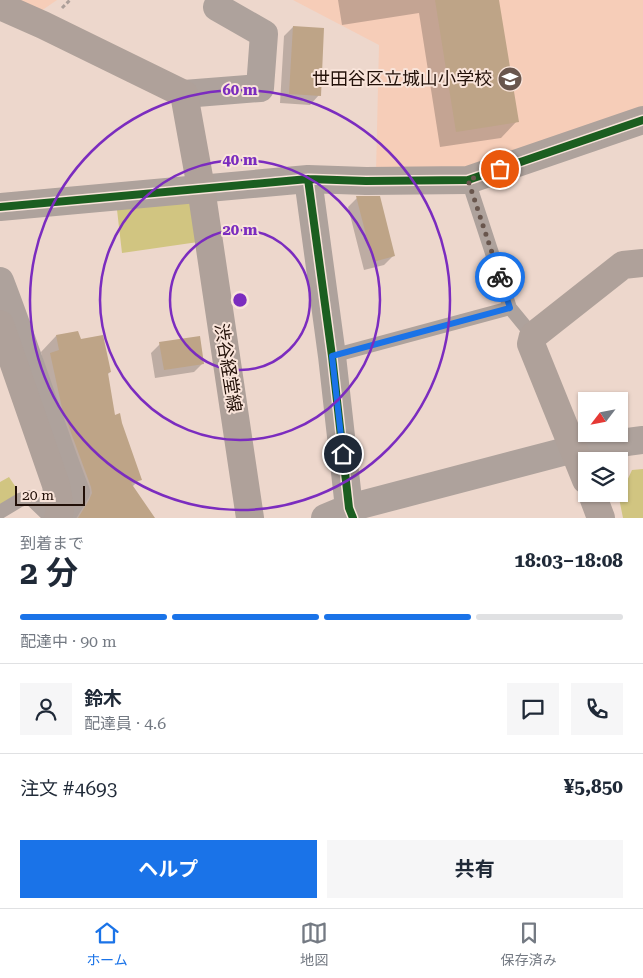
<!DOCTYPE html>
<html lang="ja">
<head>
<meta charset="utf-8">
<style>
  :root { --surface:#fff; --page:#f6f6f7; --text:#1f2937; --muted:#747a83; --line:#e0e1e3; --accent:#1a73e8 }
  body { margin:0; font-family:"Roboto Serif","Noto Sans JP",serif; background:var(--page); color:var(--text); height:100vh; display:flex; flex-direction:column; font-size:19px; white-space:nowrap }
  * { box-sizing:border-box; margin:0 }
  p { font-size:16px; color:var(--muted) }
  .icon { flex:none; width:28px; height:28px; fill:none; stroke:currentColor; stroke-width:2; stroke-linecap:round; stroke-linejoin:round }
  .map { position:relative; height:518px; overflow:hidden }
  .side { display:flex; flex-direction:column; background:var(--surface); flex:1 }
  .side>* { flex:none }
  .needle { width:32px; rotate:238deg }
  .fabs { position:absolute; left:578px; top:392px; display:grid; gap:10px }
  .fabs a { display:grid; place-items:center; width:50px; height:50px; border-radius:0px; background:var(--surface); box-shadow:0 1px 4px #0004; font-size:25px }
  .scale { position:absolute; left:15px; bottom:12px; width:70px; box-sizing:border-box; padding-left:5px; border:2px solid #221008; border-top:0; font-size:14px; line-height:18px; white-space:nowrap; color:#221008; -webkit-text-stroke:4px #f9e4da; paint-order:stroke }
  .pin { position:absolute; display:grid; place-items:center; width:42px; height:42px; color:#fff; margin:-21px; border:2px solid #fff; border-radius:50%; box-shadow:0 1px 5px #0007 }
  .courier { position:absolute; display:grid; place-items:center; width:50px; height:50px; margin:-25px; border:4px solid #1a73e8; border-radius:50%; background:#fff; color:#222; box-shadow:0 1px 6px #0007 }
  .head em { font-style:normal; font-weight:700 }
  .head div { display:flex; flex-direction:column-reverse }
  .head { display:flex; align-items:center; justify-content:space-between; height:85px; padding:0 20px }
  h1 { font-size:32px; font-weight:700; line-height:38px }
  .bar { display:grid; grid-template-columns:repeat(4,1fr); gap:8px 5px; align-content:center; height:60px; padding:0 20px }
  .bar i { height:6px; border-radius:4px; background:var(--line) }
  .bar .active { background:var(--accent) }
  .bar p { grid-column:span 4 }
  .line { display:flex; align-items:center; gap:12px; padding:0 20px; border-top:1px solid var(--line) }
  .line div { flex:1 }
  .round { display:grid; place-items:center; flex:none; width:52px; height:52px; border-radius:0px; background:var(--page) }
  .button { display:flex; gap:10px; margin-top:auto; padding:10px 20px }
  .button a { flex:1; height:58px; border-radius:0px; background:var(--accent); color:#fff; font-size:20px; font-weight:700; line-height:58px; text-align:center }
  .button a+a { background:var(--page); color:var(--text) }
  .dock { display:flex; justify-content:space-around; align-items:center; height:70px; border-top:1px solid var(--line); background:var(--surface); font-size:14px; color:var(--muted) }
  .dock a { display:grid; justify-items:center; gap:2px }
  .dock .active { color:var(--accent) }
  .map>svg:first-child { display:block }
  .built { fill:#f6cdb8 }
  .green { fill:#d1c581 }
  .shadow { fill:#0003 }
  .building { fill:#bea487 }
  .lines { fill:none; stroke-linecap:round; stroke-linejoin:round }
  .path { stroke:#ac9f99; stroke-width:3; stroke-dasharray:4 2.5; stroke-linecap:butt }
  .lane { stroke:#aea29c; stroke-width:14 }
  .street { stroke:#aea29c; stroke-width:28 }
  .secondary { stroke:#afa19a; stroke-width:28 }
  .cycleway-casing { stroke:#f9e4da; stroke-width:11 }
  .cycleway { stroke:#1b5e20; stroke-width:8 }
  .done { stroke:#69564d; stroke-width:5; stroke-dasharray:0 9 }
  .route { stroke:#1a73e8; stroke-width:6 }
  .ring { fill:none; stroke:#7b2cbf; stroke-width:2.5 }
  .labels { text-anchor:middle; stroke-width:4; stroke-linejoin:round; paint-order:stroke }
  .poi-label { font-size:18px; fill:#221008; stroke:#f9e4da; text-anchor:end }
  .street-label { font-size:18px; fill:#221008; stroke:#f9e4da }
  .centre { fill:#7b2cbf; stroke:#f9e4da; stroke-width:2.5 }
  .ring-label { font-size:15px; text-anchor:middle; font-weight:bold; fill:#7b2cbf; stroke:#f9e4da; stroke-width:4; stroke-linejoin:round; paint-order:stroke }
</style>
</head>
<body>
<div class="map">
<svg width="643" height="518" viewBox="0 0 643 518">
  <rect width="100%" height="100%" fill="#edd7cc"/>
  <path class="built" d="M 17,0 L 57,0 L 41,11 Z
    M 293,0 L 643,0 L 643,113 L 454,174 L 376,172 L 379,45 Z"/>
  <path class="green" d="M 198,194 L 205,241 L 122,253 L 116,201 Z
    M 643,469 L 643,518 L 623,518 L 619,498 L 632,470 Z
    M 9,477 L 17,489 L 15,500 L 0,509 L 0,482 Z"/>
  <path class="shadow" d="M 338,0 L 498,0 L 517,121 L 501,138 L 440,147 L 419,13 L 342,25 Z
    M 293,27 L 319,95 L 310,105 L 280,103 L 284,36 Z
    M 357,198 L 393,256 L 384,265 L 364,270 L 348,207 Z
    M 56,336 L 80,340 L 110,372 L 107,375 L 114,416 L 140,479 L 132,487 L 151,518 L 74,518 L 41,352 Z
    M 160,344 L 203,363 L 194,372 L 155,378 L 151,353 Z"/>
  <path class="building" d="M 435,0 L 499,0 L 519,122 L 456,132 Z
    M 293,26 L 324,28 L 321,96 L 289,94 Z
    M 356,196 L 380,196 L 395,256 L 373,262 Z
    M 78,331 L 81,339 L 103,335 L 111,372 L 108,373 L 115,415 L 120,413 L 122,423 L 142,480 L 131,483 L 155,518 L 78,518 L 89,500 L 92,493 L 91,487 L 62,408 L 50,353 L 59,350 L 56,335 Z
    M 200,336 L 204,364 L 164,370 L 159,342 Z"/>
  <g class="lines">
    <path class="path" d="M 62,8 L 70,0"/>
    <path class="lane" d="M 468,180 L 510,308 L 533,336
      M 332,356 L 510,308
      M 0,512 L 20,500 L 29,497 L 51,518"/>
    <path class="street" d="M 184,94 L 260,88 L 264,34 L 217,7
      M 308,179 L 332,356 L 349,508 L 353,518
      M 0,207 L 308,179 L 366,181 L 468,180 L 643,120
      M 0,281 C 27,351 49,422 76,492 L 60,518
      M 325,518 L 349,508 L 574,449 L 643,440"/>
    <path class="secondary" d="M 0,6 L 43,25 L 184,94 L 201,188 L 250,518
      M 0,324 L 56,485 L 60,510 L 58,518
      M 586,480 L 531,344 L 533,336 L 623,265 L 643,263
      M 592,494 L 601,518"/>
    <defs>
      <path id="cycleway" d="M 308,179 L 332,356 L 349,508 L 353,518
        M 0,207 L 308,179 L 366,181 L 468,180 L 643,120"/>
    </defs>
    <use href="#cycleway" class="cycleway-casing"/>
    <use href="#cycleway" class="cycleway"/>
  </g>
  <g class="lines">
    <path class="done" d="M 500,277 L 468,180 L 500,169"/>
    <path class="route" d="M 343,454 L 332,356 L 510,308 L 500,277"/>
  </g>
  <g class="ring">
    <circle cx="240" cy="300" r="70"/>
    <circle cx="240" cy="300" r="140"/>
    <circle cx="240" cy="300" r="210"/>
  </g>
  <defs>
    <symbol id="school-disc" viewBox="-11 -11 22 22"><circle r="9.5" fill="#69564d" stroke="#f9e4da"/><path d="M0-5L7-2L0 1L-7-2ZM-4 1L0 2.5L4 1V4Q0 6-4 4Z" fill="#fff"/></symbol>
  </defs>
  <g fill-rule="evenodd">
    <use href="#school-disc" x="496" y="65" width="28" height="28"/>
  </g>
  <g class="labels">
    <g class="poi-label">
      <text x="492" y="85">世田谷区立城山小学校</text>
    </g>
    <g class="street-label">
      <text transform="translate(228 368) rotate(81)" y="6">渋谷経堂線</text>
    </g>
  </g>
  <circle cx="240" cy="300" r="8" class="centre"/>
  <g class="ring-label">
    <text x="240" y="95">60 m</text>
    <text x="240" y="165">40 m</text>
    <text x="240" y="235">20 m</text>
  </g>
</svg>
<div class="fabs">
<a><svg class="needle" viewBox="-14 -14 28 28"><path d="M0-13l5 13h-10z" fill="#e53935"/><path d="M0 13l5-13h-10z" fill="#747a83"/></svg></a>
<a><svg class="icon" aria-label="layers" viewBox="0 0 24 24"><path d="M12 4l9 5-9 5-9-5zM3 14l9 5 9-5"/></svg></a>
</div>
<div class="scale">20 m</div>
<div class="pin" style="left:500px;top:169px;background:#ea580c"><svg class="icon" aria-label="bag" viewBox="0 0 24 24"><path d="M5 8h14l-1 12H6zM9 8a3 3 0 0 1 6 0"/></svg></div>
<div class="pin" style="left:343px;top:454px;background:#1f2937"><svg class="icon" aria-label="home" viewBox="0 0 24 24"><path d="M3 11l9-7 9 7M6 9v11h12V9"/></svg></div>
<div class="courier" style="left:500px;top:277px"><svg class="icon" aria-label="bike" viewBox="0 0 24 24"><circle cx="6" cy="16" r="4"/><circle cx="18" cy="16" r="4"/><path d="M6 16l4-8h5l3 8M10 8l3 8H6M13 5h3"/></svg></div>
</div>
<section class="side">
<div class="head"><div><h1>2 分</h1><p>到着まで</p></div><em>18:03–18:08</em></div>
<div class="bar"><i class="active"></i><i class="active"></i><i class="active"></i><i></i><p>配達中 · 90 m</p></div>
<div class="line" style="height:90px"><a class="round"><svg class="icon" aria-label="person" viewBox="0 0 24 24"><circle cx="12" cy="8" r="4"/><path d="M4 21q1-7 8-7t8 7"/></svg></a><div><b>鈴木</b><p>配達員 · 4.6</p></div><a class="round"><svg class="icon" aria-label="chat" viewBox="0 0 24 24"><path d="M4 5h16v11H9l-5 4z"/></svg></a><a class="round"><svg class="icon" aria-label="phone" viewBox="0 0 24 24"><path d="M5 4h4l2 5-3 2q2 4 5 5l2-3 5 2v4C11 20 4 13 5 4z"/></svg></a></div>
<div class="line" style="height:65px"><div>注文 #4693</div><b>¥5,850</b></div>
<div class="button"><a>ヘルプ</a><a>共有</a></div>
</section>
<nav class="dock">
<a class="active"><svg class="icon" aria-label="home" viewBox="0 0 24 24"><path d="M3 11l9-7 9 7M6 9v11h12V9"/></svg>ホーム</a>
<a><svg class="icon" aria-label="map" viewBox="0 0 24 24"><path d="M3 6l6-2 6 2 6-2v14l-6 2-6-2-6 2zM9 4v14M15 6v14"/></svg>地図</a>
<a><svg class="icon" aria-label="saved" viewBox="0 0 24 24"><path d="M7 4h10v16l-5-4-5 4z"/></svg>保存済み</a>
</nav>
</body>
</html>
